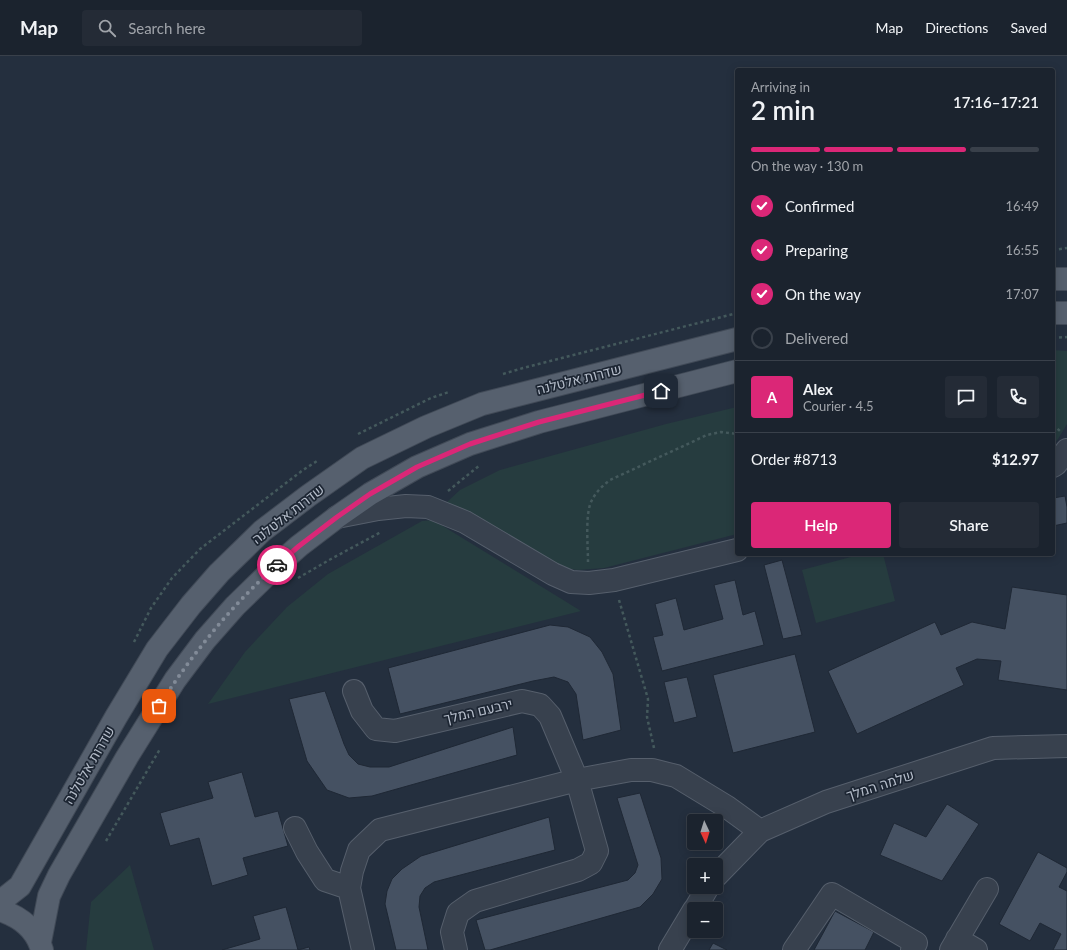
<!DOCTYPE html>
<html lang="en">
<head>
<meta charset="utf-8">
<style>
  :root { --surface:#1b232e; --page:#242b36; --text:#f1f3f6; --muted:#a0a4aa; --line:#39404a; --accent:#db2777 }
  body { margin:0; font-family:Lato,Heebo,sans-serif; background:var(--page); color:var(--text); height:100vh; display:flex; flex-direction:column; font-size:15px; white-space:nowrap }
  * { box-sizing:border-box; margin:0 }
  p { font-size:13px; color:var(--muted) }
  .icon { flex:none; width:22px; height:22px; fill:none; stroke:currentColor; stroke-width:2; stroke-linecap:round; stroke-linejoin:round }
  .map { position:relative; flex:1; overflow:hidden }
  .side { position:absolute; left:735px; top:12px; width:320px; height:488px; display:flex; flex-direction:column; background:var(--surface); border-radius:4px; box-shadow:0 2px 10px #0003,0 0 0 1px var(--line) }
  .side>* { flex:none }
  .needle { width:26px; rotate:176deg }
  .buttons { position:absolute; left:687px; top:758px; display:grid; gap:8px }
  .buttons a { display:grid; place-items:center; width:36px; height:36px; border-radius:4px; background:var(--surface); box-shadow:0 2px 10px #0003,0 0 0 1px var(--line); font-size:20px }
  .pin { position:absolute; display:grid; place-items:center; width:34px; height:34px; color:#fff; margin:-17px; border-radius:8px; box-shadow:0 2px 6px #0006 }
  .courier { position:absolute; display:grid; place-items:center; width:40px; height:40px; margin:-20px; border:3px solid #db2777; border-radius:50%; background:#fff; color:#222; box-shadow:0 1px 5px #0007 }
  .head em { font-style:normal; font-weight:600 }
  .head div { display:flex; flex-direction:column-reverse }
  .head { display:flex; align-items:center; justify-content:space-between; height:68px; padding:0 16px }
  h1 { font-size:26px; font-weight:600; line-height:30px }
  .bar { display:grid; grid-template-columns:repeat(4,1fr); gap:6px 4px; align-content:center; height:48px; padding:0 16px }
  .bar i { height:5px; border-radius:3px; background:var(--line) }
  .bar .on { background:var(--accent) }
  .bar p { grid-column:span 4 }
  .line { display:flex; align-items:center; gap:10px; padding:0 16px; border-top:1px solid var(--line) }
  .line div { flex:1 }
  .round { display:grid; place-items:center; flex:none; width:42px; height:42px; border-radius:4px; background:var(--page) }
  ol { padding:0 16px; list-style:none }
  li { display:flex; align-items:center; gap:12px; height:44px }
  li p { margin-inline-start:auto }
  li .icon { padding:4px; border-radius:50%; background:var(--accent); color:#fff; stroke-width:4 }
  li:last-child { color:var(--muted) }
  li i { width:22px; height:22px; border:2px solid var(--line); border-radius:50% }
  .button { display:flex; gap:8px; margin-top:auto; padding:8px 16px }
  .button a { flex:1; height:46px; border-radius:4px; background:var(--accent); color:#fff; font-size:16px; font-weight:600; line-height:46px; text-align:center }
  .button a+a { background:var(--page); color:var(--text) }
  header { display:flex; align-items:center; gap:24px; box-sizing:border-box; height:56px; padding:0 20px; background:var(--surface); border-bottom:1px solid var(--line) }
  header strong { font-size:19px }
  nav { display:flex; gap:22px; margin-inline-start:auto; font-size:14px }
  .search { width:280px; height:36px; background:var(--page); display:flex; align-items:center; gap:10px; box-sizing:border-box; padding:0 14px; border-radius:4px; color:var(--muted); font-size:15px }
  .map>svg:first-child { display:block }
  .green { fill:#263c3f }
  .building { fill:#455162; stroke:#1f2835 }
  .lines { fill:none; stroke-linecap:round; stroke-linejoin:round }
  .minor-casing { stroke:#565f6c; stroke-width:24 }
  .major-casing { stroke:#414a57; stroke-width:24 }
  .path { stroke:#44595c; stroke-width:2.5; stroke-dasharray:3 3; stroke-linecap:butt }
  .minor { stroke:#38414e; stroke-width:22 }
  .major { stroke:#56606e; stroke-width:22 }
  .done { stroke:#828b98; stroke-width:4; stroke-dasharray:0 7.2 }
  .route { stroke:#db2777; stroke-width:5 }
  .labels { text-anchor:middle; stroke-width:3.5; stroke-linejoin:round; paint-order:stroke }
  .street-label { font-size:14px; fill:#b4bcc9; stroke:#1d2633 }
</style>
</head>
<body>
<header>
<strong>Map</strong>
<div class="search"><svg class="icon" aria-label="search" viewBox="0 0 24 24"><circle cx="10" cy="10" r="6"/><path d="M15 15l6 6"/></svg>Search here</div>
<nav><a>Map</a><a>Directions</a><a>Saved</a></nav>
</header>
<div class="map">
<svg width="1067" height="894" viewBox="0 0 1067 894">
  <rect width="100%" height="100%" fill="#242f3e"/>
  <path class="green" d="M 1053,294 L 1067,295 L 1067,368 L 1058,383 L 1053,389 Z
    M 737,351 L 737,478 L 604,512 L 578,514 L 560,512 L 447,446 L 460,434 L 500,414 L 666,368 Z
    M 433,464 L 581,555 L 208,648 L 245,596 L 287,551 L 328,518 L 422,465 Z
    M 862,498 L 883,498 L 895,545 L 816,567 L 802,514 Z
    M 130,809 L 154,894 L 86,894 L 91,846 Z"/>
  <path class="building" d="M 1065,440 L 1067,451 L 1067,467 L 1053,470 L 1053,442 Z
    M 782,504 L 802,579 L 783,583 L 764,509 Z
    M 735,524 L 743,559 L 755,555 L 764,589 L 662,615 L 653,581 L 663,579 L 655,548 L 676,542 L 684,574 L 723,563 L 714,529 Z
    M 1012,531 L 1067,539 L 1067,634 L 998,624 L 1001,605 L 977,603 L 956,612 L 964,629 L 857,678 L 828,615 L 935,566 L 941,579 L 972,566 L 1005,573 Z
    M 550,569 L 568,571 L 590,581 L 602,596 L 613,618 L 621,674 L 583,684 L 576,638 L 568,626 L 554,621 L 533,625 L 400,658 L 388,612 Z
    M 795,598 L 815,676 L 733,697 L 713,619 Z
    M 687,621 L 697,661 L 674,667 L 664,626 Z
    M 325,635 L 344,688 L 349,699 L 358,708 L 370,711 L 389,711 L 513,671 L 517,699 L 372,740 L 349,742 L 327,734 L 307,705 L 289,643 Z
    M 242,716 L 255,761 L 278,755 L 288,790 L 243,802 L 248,819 L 212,830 L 199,782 L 170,790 L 160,757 L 213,742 L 208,726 Z
    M 640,737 L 661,802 L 662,823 L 653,838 L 640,851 L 490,894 L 485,894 L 476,864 L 628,824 L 635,817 L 638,809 L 617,742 Z
    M 947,748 L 979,768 L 942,825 L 880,799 L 894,767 L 926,781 Z
    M 549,761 L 555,794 L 434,826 L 425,832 L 420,840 L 419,851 L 428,894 L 396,894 L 385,848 L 387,835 L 392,823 L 402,813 L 421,800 Z
    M 1038,796 L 1067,812 L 1067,816 L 1059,831 L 1067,835 L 1067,894 L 1053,894 L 1061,878 L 1040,867 L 1030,885 L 999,868 Z
    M 286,851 L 298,894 L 222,894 L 260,883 L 253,860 Z
    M 835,855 L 874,876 L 865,894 L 814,894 Z
    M 713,887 L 727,894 L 709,894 Z
    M 309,891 L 310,894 L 298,894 Z"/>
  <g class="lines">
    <defs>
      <path id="minor" d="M 1053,410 L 1056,408 L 1067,394
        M 337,461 L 378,453 L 406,450 L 428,451 L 465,466 L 553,518 L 571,526 L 589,527 L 614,524 L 737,494
        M 354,635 L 362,655 L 376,673 L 395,675 L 522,645 L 540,649 L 550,660 L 577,724 L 597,795 L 591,807 L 578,814 L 475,845 L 458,857 L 452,876 L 456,894
        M 295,772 L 307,796 L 325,824 L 349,832 L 363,894
        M 716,820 L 760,775 L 826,746 L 993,692 L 1067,690
        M 349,832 L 352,815 L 359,794 L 380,774 L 577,724 L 631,714 L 652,714 L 676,720 L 727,751 L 760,775
        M 695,853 L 708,831
        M 957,883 L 976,894
        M 670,894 L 694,854
        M 794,894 L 832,838 L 916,887 L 912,894
        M 951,894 L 987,833"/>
      <path id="major" d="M 1053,223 L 1067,223
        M 1053,257 L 1067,257
        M 0,844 L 6,841 L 20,830 L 116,661 L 157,593 L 191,549 L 219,517 L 262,475 L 308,440 L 362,402 L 426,371 L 482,348 L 737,283
        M 0,854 C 20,861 36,872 42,894
        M 40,886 L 49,840 L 59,819 L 127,701 L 175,624 L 205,584 L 235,550 L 272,514 L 299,490 L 337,461 L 370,438 L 417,411 L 470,388 L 539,366 L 737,315"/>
    </defs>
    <use href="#minor" class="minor-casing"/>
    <use href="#major" class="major-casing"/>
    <path class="path" d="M 1053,194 L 1067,192
      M 1053,282 L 1067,281
      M 503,318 L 523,312 L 737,257
      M 1053,369 L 1060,375
      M 358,378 L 431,342 L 449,336
      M 448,435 L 480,409
      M 588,506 C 588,490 585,460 591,446 C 595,437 602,430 610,424 L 707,379 L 721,376 L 737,378
      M 298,522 L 331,503 L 381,476
      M 619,544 L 648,643 L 647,661 L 654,692
      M 134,586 L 151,552 L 172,522 L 200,493 L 243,460 L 303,414 L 317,405
      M 106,785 L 160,693"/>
    <use href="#minor" class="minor"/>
    <use href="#major" class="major"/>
  </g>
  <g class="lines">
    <path class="done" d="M 159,650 C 192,598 231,550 277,509"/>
    <path class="route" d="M 277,509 L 299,490 L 337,461 L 370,438 L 417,411 L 470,388 L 539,366 L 661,335"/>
  </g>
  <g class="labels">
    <g class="street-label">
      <text transform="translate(579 323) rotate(-14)" y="5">שדרות אלטלנה</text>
      <text transform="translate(288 458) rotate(-38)" y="5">שדרות אלטלנה</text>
      <text transform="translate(478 655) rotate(-13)" y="5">ירבעם המלך</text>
      <text transform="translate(89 709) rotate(-60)" y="5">שדרות אלטלנה</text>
      <text transform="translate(880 729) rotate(-18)" y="5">שלמה המלך</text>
    </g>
  </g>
</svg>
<div class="buttons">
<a><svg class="needle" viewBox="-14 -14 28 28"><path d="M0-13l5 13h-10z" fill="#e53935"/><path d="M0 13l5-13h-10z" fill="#a0a4aa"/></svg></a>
<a>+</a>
<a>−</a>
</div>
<div class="pin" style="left:159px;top:650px;background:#ea580c"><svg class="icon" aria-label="bag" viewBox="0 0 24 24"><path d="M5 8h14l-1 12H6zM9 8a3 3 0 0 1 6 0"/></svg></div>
<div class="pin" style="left:661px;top:335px;background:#1f2937"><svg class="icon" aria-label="home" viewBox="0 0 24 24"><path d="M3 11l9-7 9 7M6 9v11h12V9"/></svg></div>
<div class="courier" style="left:277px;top:509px"><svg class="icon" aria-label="car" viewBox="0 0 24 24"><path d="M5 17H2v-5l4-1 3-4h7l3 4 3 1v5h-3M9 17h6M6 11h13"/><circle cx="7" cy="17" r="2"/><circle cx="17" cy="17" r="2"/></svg></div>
<section class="side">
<div class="head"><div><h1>2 min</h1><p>Arriving in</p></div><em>17:16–17:21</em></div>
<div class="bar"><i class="on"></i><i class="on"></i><i class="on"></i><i></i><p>On the way · 130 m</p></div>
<ol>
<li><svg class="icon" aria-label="check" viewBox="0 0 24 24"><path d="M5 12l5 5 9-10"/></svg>Confirmed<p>16:49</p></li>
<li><svg class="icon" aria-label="check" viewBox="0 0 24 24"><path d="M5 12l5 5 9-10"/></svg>Preparing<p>16:55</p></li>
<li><svg class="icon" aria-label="check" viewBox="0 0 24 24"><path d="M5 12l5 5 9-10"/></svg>On the way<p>17:07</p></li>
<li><i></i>Delivered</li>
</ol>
<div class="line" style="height:72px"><b class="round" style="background:var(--accent);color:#fff">A</b><div><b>Alex</b><p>Courier · 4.5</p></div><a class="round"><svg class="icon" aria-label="chat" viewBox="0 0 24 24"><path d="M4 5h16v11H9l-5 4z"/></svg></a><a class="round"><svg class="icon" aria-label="phone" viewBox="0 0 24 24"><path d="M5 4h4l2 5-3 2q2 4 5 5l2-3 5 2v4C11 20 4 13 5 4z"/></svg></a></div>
<div class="line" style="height:52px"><div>Order #8713</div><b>$12.97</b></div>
<div class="button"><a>Help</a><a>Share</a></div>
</section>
</div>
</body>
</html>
